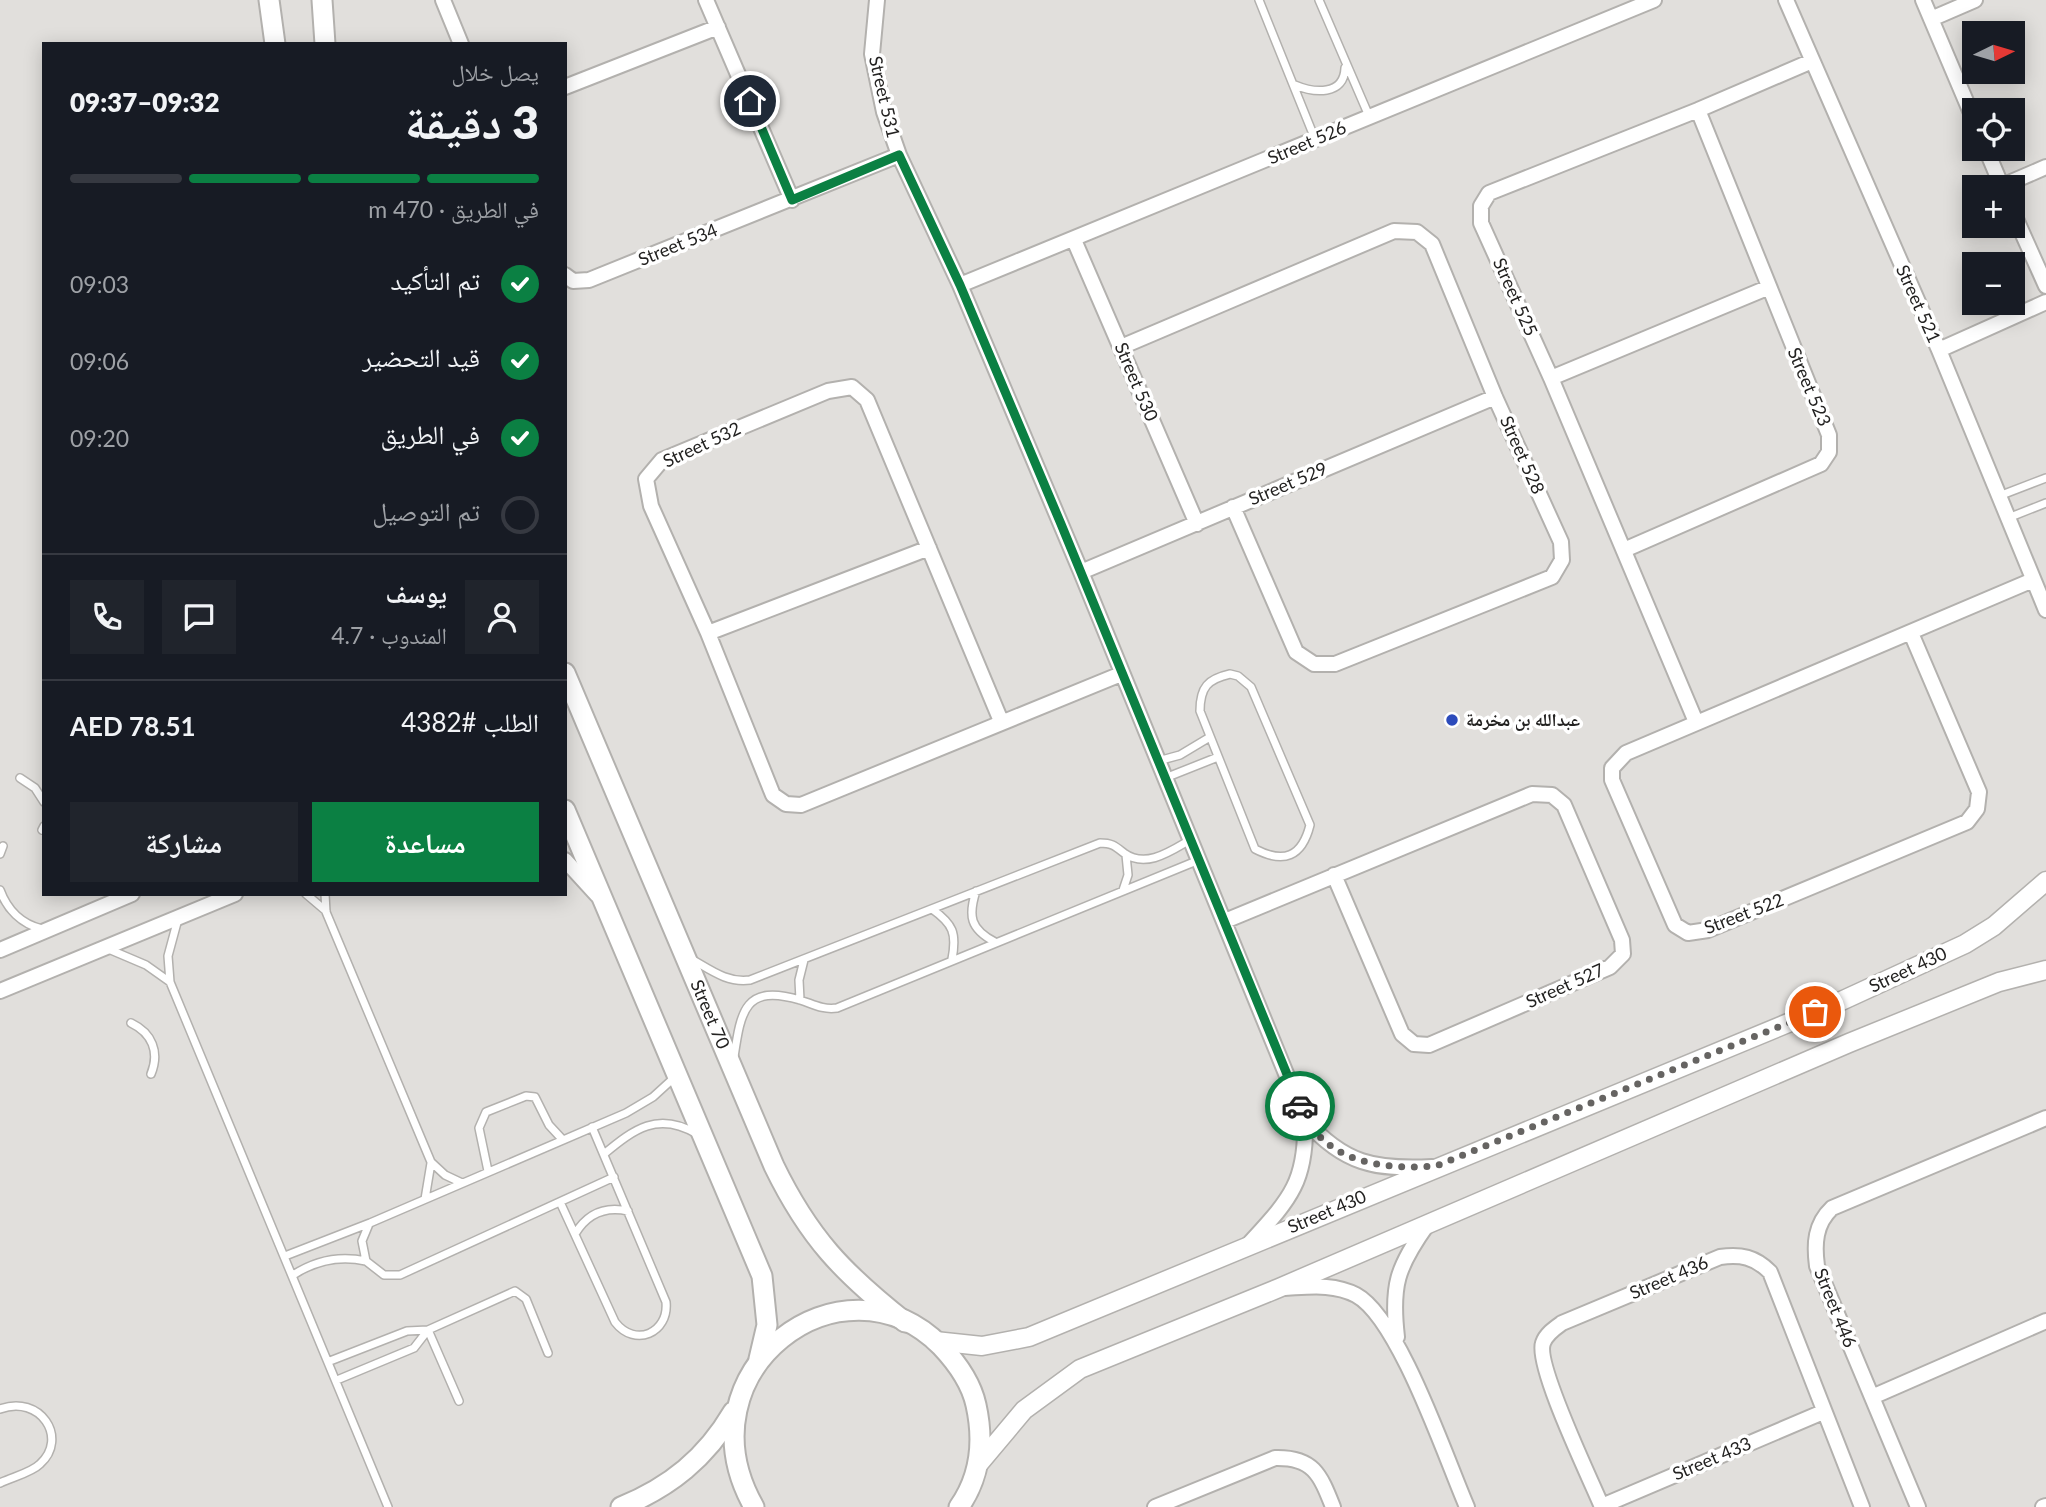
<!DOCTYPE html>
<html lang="ar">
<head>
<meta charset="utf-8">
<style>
  :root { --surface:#171b24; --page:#20242c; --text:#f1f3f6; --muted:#9ea1a6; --line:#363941; --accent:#0b8043 }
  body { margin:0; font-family:Lato,"Noto Naskh Arabic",sans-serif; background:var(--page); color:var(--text); direction:rtl; height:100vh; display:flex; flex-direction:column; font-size:26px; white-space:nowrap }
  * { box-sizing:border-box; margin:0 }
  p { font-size:23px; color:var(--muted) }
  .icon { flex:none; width:38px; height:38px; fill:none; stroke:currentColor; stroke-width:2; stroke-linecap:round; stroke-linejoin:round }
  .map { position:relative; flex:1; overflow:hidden; direction:ltr }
  .drawer { position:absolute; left:42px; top:42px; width:525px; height:854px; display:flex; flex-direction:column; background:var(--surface); border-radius:0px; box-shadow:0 4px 18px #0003; direction:rtl }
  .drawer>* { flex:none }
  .needle { width:46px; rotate:85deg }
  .tools { position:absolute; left:1962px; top:21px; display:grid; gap:14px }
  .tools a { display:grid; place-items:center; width:63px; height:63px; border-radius:0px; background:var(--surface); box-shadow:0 4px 18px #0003; font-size:35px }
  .pin { position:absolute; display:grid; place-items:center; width:60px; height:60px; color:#fff; margin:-30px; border:4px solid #fff; border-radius:50%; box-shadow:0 2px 7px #0007 }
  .courier { position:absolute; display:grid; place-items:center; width:70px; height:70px; margin:-35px; border:5px solid #0b8043; border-radius:50%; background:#fff; color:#222; box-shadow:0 2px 9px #0007 }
  .overview em { font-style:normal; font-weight:800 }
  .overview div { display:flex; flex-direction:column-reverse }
  .overview { display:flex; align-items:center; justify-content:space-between; height:119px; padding:0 28px }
  h1 { font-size:46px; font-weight:800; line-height:52px }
  .bar { display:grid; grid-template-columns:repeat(4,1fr); gap:10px 7px; align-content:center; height:84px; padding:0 28px }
  .bar i { height:9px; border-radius:5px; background:var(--line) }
  .bar .active { background:var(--accent) }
  .bar p { grid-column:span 4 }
  .line { display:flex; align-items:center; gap:18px; padding:0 28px; border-top:2px solid var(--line) }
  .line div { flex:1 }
  .round { display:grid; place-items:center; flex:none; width:74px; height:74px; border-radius:0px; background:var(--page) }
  ol { padding:0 28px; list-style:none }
  li { display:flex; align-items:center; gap:21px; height:77px }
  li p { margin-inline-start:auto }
  li .icon { padding:7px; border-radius:50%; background:var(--accent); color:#fff; stroke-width:4 }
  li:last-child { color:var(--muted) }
  li i { width:38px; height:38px; border:4px solid var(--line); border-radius:50% }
  .primary-button { display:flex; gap:14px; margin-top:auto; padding:14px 28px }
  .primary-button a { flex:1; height:80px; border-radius:0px; background:var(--accent); color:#fff; font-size:28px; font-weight:800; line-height:80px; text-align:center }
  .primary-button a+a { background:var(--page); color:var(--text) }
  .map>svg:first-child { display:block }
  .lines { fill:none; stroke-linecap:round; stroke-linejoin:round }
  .service-casing { stroke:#b3b1ae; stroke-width:10 }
  .minor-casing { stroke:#b3b1ae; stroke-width:18 }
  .tertiary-casing { stroke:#b3b1ae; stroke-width:21 }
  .secondary-casing { stroke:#b3b1ae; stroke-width:23 }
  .service { stroke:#fff; stroke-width:7 }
  .minor { stroke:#fff; stroke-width:14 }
  .tertiary { stroke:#fff; stroke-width:18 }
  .secondary { stroke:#fff; stroke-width:19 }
  .done { stroke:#666462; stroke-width:7; stroke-dasharray:0 12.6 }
  .route { stroke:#0b8043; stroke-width:9 }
  .poi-dot { fill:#2c4bbb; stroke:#fff; stroke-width:2.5 }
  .labels { text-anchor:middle; stroke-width:7; stroke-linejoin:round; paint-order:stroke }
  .street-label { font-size:18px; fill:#232221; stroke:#fff }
  .poi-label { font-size:18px; font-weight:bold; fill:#232221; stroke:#fff; text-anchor:start }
</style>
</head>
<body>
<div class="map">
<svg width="2046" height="1507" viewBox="0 0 2046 1507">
  <rect width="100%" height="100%" fill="#e1dfdc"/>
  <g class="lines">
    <defs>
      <path id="service" d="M 1259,0 L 1315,139
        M 1319,0 L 1369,116
        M 1295,85 C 1314,93 1344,96 1345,68
        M 1999,496 L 2046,478
        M 2008,518 L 2046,503
        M 1230,674 L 1238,676 L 1251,687 L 1310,825 C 1302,857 1284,864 1255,849 L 1200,711 C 1200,687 1208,679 1230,674 Z
        M 1158,761 L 1180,755 L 1210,737
        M 20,778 L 35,788 L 44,802
        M 1165,778 L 1218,757
        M 42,830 L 44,826
        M 0,854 L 3,846
        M 0,890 C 7,909 21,924 42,929
        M 1123,890 L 1128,875 L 1126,855
        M 976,891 C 968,916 970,929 995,942
        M 306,894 L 326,911
        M 325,894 L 326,912 L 431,1162 L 445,1175 L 462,1183
        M 932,909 C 953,924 957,933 952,959
        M 178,919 L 168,956 L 170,982 L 388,1507
        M 106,948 L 146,965 L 170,982
        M 693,960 C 712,971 728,983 750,980 L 1100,843 C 1112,843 1115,846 1124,853 C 1146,869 1171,851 1190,840
        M 800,1000 L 799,980 L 804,960
        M 131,1023 C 152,1033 160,1052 151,1074
        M 734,1057 C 741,1010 745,984 800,1000 C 813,1004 822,1010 837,1008 L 1199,860
        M 604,1154 C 634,1129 658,1111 697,1134
        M 488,1171 L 479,1128 L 486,1112 L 526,1096 L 535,1097 L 549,1125 L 562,1139
        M 425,1199 L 431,1163
        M 560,1202 L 615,1322 C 635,1348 669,1333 666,1302 L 592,1127
        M 369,1224 L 362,1241 L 366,1261 L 384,1275 L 400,1275 L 614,1177
        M 575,1234 C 587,1214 605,1206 628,1211
        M 285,1256 L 370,1223 L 626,1113 L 653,1097 L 676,1076
        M 293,1275 C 316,1260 339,1255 366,1261
        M 428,1330 L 459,1401
        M 330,1361 L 407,1331 L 428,1330 L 515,1291 L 526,1299 L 548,1353
        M 337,1380 L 414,1348 L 428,1330
        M 0,1409 C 40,1394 69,1438 40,1464 C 31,1473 12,1477 0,1483"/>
      <path id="minor" d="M 443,0 L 461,44
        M 706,0 L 792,200
        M 877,0 L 872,54 L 884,112 L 899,155 L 960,285 L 1081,572 L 1305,1120 C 1344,1164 1375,1170 1432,1167
        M 1786,0 L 1939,350 L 2046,610
        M 1923,0 L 1974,120
        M 1931,19 L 1975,0
        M 565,87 L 718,27
        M 1986,149 L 2002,187
        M 2002,186 L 2046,167
        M 2012,210 L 2046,286
        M 1074,240 L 1197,524
        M 565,275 L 573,281 L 589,280 L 899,155
        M 960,285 L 1654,0
        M 1121,347 L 1394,231 L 1417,232 L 1432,244 L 1495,397 L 1561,542 L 1562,560 L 1552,577 L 1335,664 L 1314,664 L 1296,652 L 1233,507
        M 1939,350 L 2046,302
        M 1551,378 L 1767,288
        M 1624,550 L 1821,464 L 1829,452 L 1829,435 L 1698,110
        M 1081,572 L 1495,397
        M 708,633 L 929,548
        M 1911,633 L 1979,792 L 1977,809 L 1967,822 L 1708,930 L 1688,933 L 1675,925 L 1612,780 L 1612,768 L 1626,753 L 2033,580
        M 1001,721 L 867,400 L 852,387 L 828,391 L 662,460 L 646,479 L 651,506 L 708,633 L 773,795 L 786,804 L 801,805 L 1121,674
        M 1696,722 L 1551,378 L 1481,223 L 1481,206 L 1489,193 L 1698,110 L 1812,61
        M 565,860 L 597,895
        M 1225,921 L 1532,794 L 1552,795 L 1564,805 L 1622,940 L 1623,954 L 1610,967 L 1429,1045 L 1414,1044 L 1402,1034 L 1334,875
        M 0,950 L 132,894
        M 0,991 L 235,894
        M 1247,1246 C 1288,1201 1307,1184 1305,1120
        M 1283,1288 C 1308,1287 1333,1283 1356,1295 C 1399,1318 1446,1459 1467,1507
        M 1397,1337 C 1391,1286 1397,1267 1427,1225
        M 1872,1397 L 2046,1321
        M 1602,1506 L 1823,1412
        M 1155,1507 L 1275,1458 C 1313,1457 1320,1474 1333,1507
        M 1602,1507 C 1591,1480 1535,1365 1543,1343 C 1546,1334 1555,1328 1562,1323 L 1720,1257 C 1741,1254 1755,1257 1770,1272 L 1862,1507
        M 1918,1507 L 1817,1266 C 1814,1244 1815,1224 1832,1208 L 2046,1118
        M 2043,1507 L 2046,1506"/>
      <path id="tertiary" d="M 935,1341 L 982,1346 L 1029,1337 L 1839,1002 L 1965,944 L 1994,926 L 2046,881
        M 977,1466 L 1024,1410 L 1080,1369 L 1279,1288 L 1849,1043 L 1999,982 L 2046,970"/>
      <g id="secondary">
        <path d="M 269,0 L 275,44"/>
        <path d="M 322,0 L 325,44"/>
        <path id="s1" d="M 565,673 L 774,1166 C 809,1238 843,1273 905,1322"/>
        <path d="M 565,810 L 762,1276 L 767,1325 L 759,1359"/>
        <path d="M 621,1507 C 670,1487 706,1458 733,1412"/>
        <path d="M 754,1507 C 677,1371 842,1247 941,1346 C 957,1363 971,1382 976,1405 C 984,1441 980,1477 959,1507"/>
      </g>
    </defs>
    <use href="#service" class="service-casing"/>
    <use href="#minor" class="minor-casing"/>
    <use href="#tertiary" class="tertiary-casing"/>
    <use href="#secondary" class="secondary-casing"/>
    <use href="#service" class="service"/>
    <use href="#minor" class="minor"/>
    <use href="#tertiary" class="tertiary"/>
    <use href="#secondary" class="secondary"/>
  </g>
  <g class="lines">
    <path class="done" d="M 1300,1106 C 1323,1163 1382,1170 1436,1166 L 1815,1012"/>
    <path class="route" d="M 750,101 L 792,200 L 899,155 L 960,285 L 1061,524 L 1300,1106"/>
  </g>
  <circle class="poi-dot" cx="1452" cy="720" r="7"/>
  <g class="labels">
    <g class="street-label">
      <text transform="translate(884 97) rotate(77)" y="6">Street 531</text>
      <text transform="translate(1307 143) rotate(-23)" y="6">Street 526</text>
      <text transform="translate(678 245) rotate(-22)" y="6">Street 534</text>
      <text transform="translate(1515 297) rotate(66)" y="6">Street 525</text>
      <text transform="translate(1918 304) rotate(66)" y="6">Street 521</text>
      <text transform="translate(1136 382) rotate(67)" y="6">Street 530</text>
      <text transform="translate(1809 387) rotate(67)" y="6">Street 523</text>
      <text transform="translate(702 445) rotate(-25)" y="6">Street 532</text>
      <text transform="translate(1522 455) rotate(66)" y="6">Street 528</text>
      <text transform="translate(1288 484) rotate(-23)" y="6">Street 529</text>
      <text transform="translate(1744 914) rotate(-21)" y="6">Street 522</text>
      <text transform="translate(1908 970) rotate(-25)" y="6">Street 430</text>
      <text transform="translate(1565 986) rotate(-24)" y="6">Street 527</text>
      <text dy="6" stroke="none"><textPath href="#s1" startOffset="371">Street 70</textPath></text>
      <text transform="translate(1327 1212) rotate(-23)" y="6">Street 430</text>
      <text transform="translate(1669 1278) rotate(-23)" y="6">Street 436</text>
      <text transform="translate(1835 1308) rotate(68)" y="6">Street 446</text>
      <text transform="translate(1712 1459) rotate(-23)" y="6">Street 433</text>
    </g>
    <g class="poi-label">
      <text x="1466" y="726">عبدالله بن مخرمة</text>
    </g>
  </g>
</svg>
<div class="tools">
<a><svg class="needle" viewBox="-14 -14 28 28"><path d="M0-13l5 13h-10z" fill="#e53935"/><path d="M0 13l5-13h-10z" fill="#9ea1a6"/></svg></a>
<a><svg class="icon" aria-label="locate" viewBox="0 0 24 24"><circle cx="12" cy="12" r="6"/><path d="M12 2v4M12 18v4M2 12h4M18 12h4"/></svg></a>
<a>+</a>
<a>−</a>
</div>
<div class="pin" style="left:1815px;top:1012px;background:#ea580c"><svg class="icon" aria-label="bag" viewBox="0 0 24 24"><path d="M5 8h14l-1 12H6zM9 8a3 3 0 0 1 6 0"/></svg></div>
<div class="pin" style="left:750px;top:101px;background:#1f2937"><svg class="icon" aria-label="home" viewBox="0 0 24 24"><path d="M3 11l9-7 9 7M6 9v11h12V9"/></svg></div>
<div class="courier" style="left:1300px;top:1106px"><svg class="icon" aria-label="car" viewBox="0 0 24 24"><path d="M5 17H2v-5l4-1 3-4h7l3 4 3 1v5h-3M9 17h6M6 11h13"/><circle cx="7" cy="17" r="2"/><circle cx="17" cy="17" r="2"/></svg></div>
<section class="drawer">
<div class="overview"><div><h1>3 دقيقة</h1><p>يصل خلال</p></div><em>09:32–09:37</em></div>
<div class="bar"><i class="active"></i><i class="active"></i><i class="active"></i><i></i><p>في الطريق · 470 m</p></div>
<ol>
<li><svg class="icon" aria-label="check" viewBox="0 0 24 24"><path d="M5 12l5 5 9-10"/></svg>تم التأكيد<p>09:03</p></li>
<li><svg class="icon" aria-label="check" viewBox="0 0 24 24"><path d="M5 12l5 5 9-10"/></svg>قيد التحضير<p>09:06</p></li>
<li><svg class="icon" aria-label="check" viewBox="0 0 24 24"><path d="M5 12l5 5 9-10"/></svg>في الطريق<p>09:20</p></li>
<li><i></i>تم التوصيل</li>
</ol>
<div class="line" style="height:126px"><a class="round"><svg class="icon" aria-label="person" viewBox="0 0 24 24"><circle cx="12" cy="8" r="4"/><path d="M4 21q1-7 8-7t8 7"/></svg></a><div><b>يوسف</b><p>المندوب · 4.7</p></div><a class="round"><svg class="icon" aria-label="chat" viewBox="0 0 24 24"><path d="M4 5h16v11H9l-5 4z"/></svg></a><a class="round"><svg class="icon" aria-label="phone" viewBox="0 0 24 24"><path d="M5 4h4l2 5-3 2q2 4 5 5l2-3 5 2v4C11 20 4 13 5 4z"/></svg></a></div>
<div class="line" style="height:91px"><div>الطلب #4382</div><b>AED 78.51</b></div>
<div class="primary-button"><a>مساعدة</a><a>مشاركة</a></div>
</section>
</div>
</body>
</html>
